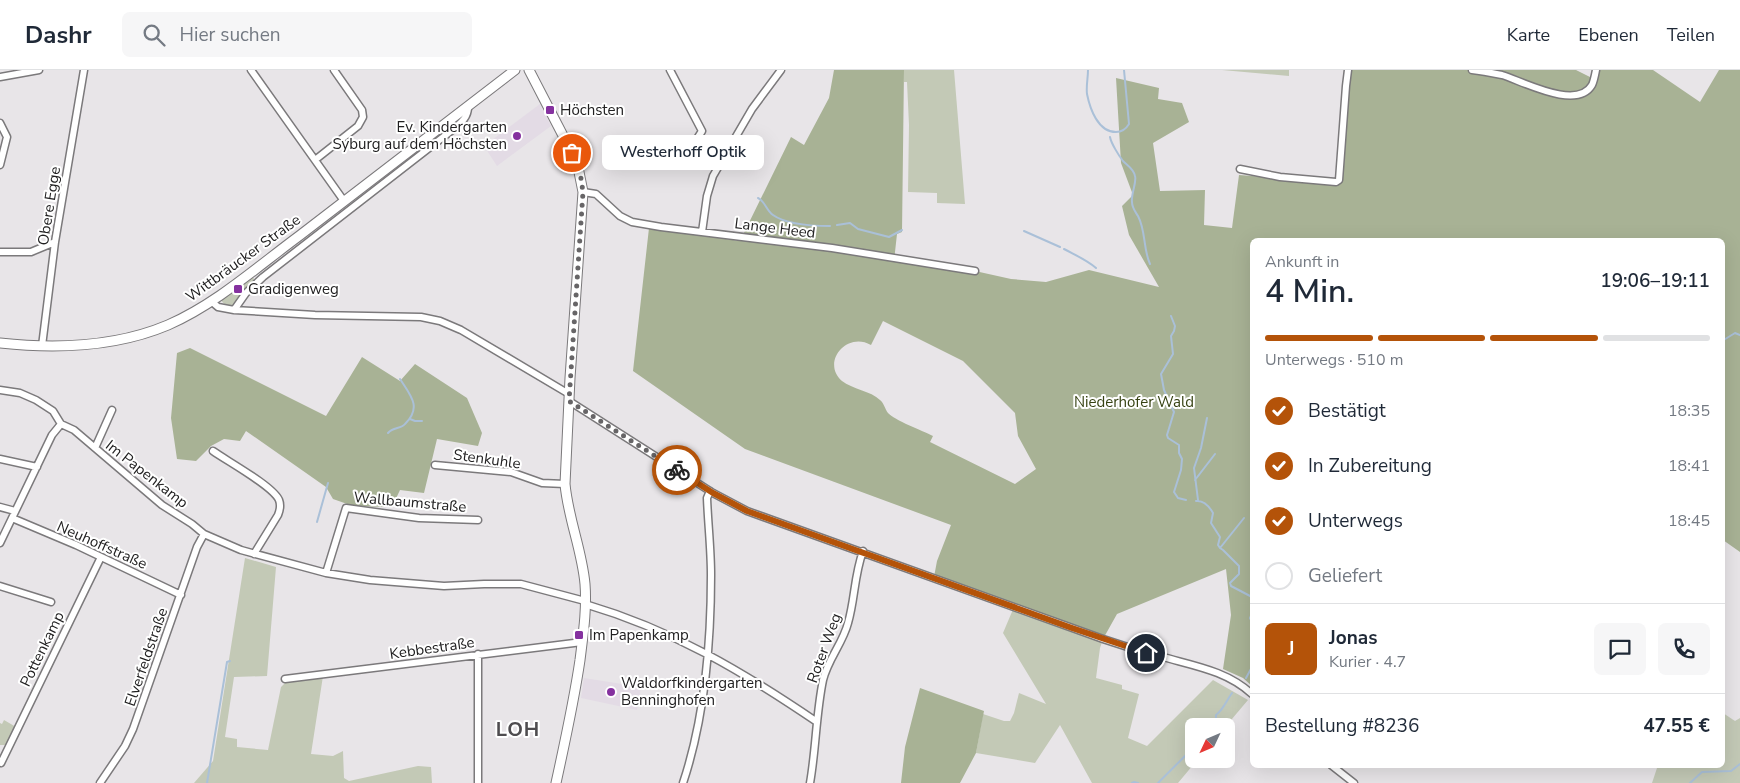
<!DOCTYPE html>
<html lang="de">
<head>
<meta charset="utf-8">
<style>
  :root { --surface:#fff; --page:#f6f6f7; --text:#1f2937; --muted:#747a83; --line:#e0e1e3; --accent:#b45309 }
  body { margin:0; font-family:"Nunito Sans",sans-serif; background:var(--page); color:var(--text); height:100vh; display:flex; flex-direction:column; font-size:19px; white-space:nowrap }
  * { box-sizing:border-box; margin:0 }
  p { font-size:16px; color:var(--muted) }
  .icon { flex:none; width:28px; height:28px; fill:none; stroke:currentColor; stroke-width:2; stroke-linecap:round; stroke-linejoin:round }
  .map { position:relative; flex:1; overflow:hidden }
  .sheet { position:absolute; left:1250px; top:168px; width:475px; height:530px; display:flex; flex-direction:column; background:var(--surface); border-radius:8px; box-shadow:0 5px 20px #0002 }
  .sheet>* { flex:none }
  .needle { width:32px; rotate:226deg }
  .fabs { position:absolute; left:1185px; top:648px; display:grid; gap:10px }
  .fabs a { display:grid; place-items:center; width:50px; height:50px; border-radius:8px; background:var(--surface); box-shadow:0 5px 20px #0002; font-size:25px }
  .pin { position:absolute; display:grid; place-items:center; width:42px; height:42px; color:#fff; margin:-21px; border:2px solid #fff; border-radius:50%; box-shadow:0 1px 5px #0007 }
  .courier { position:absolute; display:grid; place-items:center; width:50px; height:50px; margin:-25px; border:4px solid #b45309; border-radius:50%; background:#fff; color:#222; box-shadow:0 1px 6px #0007 }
  .bubble { position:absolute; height:35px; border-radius:8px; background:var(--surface); box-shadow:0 5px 20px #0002; font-size:16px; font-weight:600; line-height:35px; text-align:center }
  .head em { font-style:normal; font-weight:600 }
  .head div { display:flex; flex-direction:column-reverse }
  .head { display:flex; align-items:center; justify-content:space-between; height:85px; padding:0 15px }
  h1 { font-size:32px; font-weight:600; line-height:38px }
  .bar { display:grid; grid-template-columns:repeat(4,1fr); gap:8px 5px; align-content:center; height:60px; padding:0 15px }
  .bar i { height:6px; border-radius:4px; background:var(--line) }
  .bar .active { background:var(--accent) }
  .bar p { grid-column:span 4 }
  .line { display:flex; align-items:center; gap:12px; padding:0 15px; border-top:1px solid var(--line) }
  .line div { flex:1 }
  .round { display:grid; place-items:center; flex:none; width:52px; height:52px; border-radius:8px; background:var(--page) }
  ol { padding:0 15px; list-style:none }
  li { display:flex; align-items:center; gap:15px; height:55px }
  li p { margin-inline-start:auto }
  li .icon { padding:5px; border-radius:50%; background:var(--accent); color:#fff; stroke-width:4 }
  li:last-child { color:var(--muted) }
  li i { width:28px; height:28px; border:2px solid var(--line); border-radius:50% }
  header { display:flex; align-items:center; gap:30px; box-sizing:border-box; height:70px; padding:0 25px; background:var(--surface); border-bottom:1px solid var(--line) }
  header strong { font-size:24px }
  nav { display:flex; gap:28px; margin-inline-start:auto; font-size:18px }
  .search { width:350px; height:45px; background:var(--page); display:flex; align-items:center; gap:12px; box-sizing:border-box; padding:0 18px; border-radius:8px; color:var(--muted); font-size:19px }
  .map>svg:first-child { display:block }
  .built { fill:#e3dbe5 }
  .green { fill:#c3c9b6 }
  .forest { fill:#a8b295; fill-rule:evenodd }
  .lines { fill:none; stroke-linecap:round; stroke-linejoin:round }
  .stream { stroke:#aac0d8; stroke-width:2 }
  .minor-casing { stroke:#7b797b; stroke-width:9 }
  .major-casing { stroke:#7b797b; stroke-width:11 }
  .minor { stroke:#fff; stroke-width:6 }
  .major { stroke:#fff; stroke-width:9 }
  .done { stroke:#676567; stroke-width:5; stroke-dasharray:0 9 }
  .route { stroke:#b45309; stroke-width:6 }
  .poi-dot { fill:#85319f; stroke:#fff; stroke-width:2 }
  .labels { text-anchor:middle; stroke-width:4; stroke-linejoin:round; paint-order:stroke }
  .poi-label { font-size:15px; fill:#212021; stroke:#fff; text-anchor:start }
  .street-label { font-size:15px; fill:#212021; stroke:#fff }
  .park-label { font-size:15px; fill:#364212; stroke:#fff }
  .district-label { font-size:20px; font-weight:bold; letter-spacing:1px; fill:#4e4c4f; stroke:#fff }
</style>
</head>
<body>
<header>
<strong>Dashr</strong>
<div class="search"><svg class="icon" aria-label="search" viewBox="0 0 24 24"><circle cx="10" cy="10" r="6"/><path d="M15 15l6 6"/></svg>Hier suchen</div>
<nav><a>Karte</a><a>Ebenen</a><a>Teilen</a></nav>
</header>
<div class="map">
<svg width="1740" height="713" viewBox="0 0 1740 713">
  <rect width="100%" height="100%" fill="#e8e5e8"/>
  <path class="built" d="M 540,34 L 551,56 L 497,96 L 484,76 Z
    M 584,608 L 641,617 L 637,640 L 581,628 Z"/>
  <path class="green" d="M 904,0 L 954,0 L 965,134 L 937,133 L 937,123 L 908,122 L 909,55 L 907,12 L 904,12 Z
    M 1222,0 L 1289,0 L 1289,6 Z
    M 252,206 L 256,212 L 233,235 C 228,236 224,235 221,230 Z
    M 245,488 L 276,497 L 267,606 L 234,607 L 225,667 L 237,669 L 237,677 L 268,680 L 281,617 L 287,611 L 323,606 L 311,684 L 333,686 L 343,681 L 344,708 L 349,711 L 418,696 L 431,697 L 432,713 L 194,713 L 213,691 Z
    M 1014,537 L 1103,569 L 1100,578 L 1096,608 L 1122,615 L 1122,619 L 1139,624 L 1128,668 L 1147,676 L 1213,610 L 1248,630 L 1226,656 L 1194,656 L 1194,689 L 1198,689 L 1178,713 L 1092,713 L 1060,655 L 1035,693 L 976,683 L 983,644 L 1004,651 L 1010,651 L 1014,643 L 1019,623 L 1046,634 L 1003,563 Z
    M 1723,643 L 1735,651 L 1740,648 L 1740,713 L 1652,713 L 1658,695 L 1722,695 Z
    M 4,650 L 16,657 L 7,675 L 0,675 L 0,653 L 2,654 Z"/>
  <path class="forest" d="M 834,0 L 904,0 L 902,162 L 897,164 L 894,191 L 975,201 L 1011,209 L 1046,212 L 1089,200 L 1159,217 L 1129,165 L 1122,136 L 1133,125 L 1121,93 L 1116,8 L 1159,18 L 1158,29 L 1182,33 L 1189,52 L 1153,73 L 1160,121 L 1205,120 L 1204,155 L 1232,158 L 1239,105 L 1336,112 L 1344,0 L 1576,0 L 1590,7 L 1594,0 L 1653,0 L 1700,32 L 1719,0 L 1740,0 L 1740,482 L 1723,470 L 1722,170 L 1252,170 L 1252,616 L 1243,608 L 1223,599 L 1231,545 L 1226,499 L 1117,544 L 1103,569 L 934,507 L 937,491 L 951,455 L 745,379 L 633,301 L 649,158 L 740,171 L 791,67 L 804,75 L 829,28 ZM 883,251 L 963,291 L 1015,343 L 1018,366 L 1036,399 L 1015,414 L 930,372 L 933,366 C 923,361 894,350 888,343 C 885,339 884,333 880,330 C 871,321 852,319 842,311 C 821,293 846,261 871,275 Z
    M 190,278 L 326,346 L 362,287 L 400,311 L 415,294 L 467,328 L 482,363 L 478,376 L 437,369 L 424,423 L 400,420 L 392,437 L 353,436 L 333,429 L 326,417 L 246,361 L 240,371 L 224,369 L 211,376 L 196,391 L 177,389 L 171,348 L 177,283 Z
    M 920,618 L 984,641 L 976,683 L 960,713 L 901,713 L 905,677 Z"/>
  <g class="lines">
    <path class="stream" d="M 1088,0 C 1088,8 1086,16 1087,24 C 1090,39 1098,62 1116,62 C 1122,62 1126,59 1129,54 L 1124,0
      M 1110,67 C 1111,73 1119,86 1123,91 C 1127,95 1134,99 1135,106 C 1137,112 1131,123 1132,132 C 1132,138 1135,141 1138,146 C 1146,161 1143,179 1150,194
      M 758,128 C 765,131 766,140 773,145 C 787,155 813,156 830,156
      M 837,155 L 850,153 L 858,159 L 889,167 L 902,160
      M 1024,161 L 1060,177
      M 1064,179 C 1075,185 1087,190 1096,198
      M 1171,246 L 1175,256 L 1174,261 L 1171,266 L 1173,284 L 1161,304 L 1164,320 L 1174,342 L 1167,365 L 1168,368 L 1179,375 L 1179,383 L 1182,389 L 1181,400 L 1174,422 L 1178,428 L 1186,430
      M 1722,271 L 1735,263 L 1740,265
      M 410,349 L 415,351 L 422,351
      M 388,363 C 393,357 401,359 405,354 C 422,337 411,326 400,309
      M 1195,410 L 1215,384
      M 1198,430 L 1194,398 L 1201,378 L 1207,348
      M 1196,431 C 1204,430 1209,436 1213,443 L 1211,453 L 1220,467 L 1218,475 L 1220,478 L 1223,480 L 1239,496 L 1239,504 L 1230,513 L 1231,516 L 1252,527
      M 317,452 L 328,413
      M 1220,478 L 1244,448
      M 1252,543 L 1250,548 L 1252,552
      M 1246,608 L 1252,597
      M 1209,656 L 1216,650 L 1216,645 C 1224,639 1226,631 1232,623
      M 207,713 L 227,592 L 230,591
      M 1132,713 L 1134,712 L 1138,713
      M 1158,713 L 1194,677
      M 1690,713 L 1702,702 L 1731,701 L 1740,694"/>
    <defs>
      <path id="minor" d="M 251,0 L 344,131
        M 670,0 L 702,61 L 691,78 L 719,96
        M 1472,0 C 1482,1 1492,3 1502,5 C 1522,11 1577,41 1592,15 C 1594,11 1595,5 1596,0
        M 0,7 L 39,0
        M 0,53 L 7,67 L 0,95
        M 315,90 L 358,56 L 363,47 L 362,40 L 334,0
        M 1240,99 L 1280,107 L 1336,112 L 1339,110 L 1346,16 L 1348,0
        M 583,122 L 596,124 L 620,146 L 632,152 L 661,157 L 832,178 L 975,201
        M 702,162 L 707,126 L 713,106 L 752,39 L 781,0
        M 0,182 L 31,182 L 55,172
        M 211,231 L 218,237 L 234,240 L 315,245 L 421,247 L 440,251 L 461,260 L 569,324
        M 234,240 L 246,223 L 263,207 L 451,61 C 459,54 468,49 468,37
        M 42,276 L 55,172 L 84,0
        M 0,320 L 20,323 L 36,330 L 53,341 L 61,354 L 74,360 L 162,435 L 192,454 L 204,464 L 241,480 L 326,503 L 370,510 L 444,516 L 484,514 L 521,514 L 585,531
        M 569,331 L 713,423 L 747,441 L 1103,569 C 1123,576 1143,582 1163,587 C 1195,596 1227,601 1252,624
        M 95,378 L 112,340
        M 213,381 C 227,391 273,416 279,430 C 281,435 280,440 278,445 L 254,484
        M 0,389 L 37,397
        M 435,395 L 511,402 L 542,413 L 565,414
        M 0,437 L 15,441
        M 12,448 L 76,475 L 181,525
        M 0,473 L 52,365 L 61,354
        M 326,503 L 346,438 L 419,448 L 478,450
        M 0,516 L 51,532
        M 585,534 C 673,560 742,601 817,652
        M 478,584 L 478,713
        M 285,609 L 582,572
        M 1,693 L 101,487
        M 1331,695 L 1354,713
        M 100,713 L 125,676 L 133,659 L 197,477 L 204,464
        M 683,713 C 705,647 711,575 711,505 C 711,479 708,454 707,428 L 710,421
        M 810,713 C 816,679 816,644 823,610 C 828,589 843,573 848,553 C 855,529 854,506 863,481"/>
      <path id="major" d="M 529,0 L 572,83 L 579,102 L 583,122 L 570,308 L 565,414 C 568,448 582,480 585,514 C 587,540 583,565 580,590 C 574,631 565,672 556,713
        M 0,273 C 55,279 116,277 168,255 C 216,234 257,197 299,166 C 371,111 443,56 515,0"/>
    </defs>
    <use href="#minor" class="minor-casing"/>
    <use href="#major" class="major-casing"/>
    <use href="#minor" class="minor"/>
    <use href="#major" class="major"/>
  </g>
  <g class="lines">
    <path class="done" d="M 572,83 L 580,102 L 583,122 L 569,331 L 677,400"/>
    <path class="route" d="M 677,400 L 713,423 L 747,441 L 1072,558 L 1146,583"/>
  </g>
  <g class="poi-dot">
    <rect x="545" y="35" width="10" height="10" rx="2.5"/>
    <circle cx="517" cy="66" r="5"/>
    <rect x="233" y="214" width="10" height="10" rx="2.5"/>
    <rect x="574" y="560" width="10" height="10" rx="2.5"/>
    <circle cx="611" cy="622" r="5"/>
  </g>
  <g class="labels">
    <g class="poi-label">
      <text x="560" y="45">Höchsten</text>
      <text x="507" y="62" text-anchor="end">Ev. Kindergarten<tspan x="507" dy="17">Syburg auf dem Höchsten</tspan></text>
      <text x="248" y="224">Gradigenweg</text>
      <text x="589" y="570">Im Papenkamp</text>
      <text x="621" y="618">Waldorfkindergarten<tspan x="621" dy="17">Benninghofen</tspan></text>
    </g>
    <g class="street-label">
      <text transform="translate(49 136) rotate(-81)" y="5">Obere Egge</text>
      <text transform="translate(775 158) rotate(7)" y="5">Lange Heed</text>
      <text transform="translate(243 188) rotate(-36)" y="5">Wittbräucker Straße</text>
      <text transform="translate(487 389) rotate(8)" y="5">Stenkuhle</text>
      <text transform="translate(147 404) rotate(38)" y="5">Im Papenkamp</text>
      <text transform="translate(410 432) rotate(5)" y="5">Wallbaumstraße</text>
      <text transform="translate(102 475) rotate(24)" y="5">Neuhoffstraße</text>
      <text transform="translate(432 578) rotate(-8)" y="5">Kebbestraße</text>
      <text transform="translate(824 578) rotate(-70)" y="5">Roter Weg</text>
      <text transform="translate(42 579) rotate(-64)" y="5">Pottenkamp</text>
      <text transform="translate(146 587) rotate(-71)" y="5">Elverfeldstraße</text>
    </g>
    <g class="park-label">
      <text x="1134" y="337">Niederhofer Wald</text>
    </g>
    <g class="district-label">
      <text x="518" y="666">LOH</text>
    </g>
  </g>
</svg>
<div class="fabs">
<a><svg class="needle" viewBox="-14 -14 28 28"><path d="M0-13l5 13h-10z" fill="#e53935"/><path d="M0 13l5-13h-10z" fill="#747a83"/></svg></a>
</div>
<div class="pin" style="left:572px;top:83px;background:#ea580c"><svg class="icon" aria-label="bag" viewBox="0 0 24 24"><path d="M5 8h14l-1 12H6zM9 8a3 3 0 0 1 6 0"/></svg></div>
<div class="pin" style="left:1146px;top:583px;background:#1f2937"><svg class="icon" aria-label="home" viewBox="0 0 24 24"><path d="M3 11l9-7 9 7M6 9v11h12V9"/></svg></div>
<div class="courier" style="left:677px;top:400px"><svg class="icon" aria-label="bike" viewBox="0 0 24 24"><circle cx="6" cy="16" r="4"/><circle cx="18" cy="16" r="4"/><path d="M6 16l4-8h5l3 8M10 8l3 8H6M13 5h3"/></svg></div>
<div class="bubble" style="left:602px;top:65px;width:162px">Westerhoff Optik</div>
<section class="sheet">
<div class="head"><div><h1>4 Min.</h1><p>Ankunft in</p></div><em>19:06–19:11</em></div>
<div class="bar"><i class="active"></i><i class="active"></i><i class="active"></i><i></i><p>Unterwegs · 510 m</p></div>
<ol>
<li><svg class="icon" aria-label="check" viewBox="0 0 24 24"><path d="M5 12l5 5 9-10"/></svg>Bestätigt<p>18:35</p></li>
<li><svg class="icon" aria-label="check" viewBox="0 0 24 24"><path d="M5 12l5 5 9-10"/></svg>In Zubereitung<p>18:41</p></li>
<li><svg class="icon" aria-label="check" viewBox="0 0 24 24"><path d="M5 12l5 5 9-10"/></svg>Unterwegs<p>18:45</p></li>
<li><i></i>Geliefert</li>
</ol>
<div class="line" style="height:90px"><b class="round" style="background:var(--accent);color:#fff">J</b><div><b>Jonas</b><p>Kurier · 4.7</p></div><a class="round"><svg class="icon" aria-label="chat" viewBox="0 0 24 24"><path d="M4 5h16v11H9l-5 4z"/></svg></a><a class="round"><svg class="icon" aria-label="phone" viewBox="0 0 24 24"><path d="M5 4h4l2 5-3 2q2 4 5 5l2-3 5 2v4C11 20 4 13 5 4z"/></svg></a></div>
<div class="line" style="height:65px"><div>Bestellung #8236</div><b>47.55 €</b></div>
</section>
</div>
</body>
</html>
